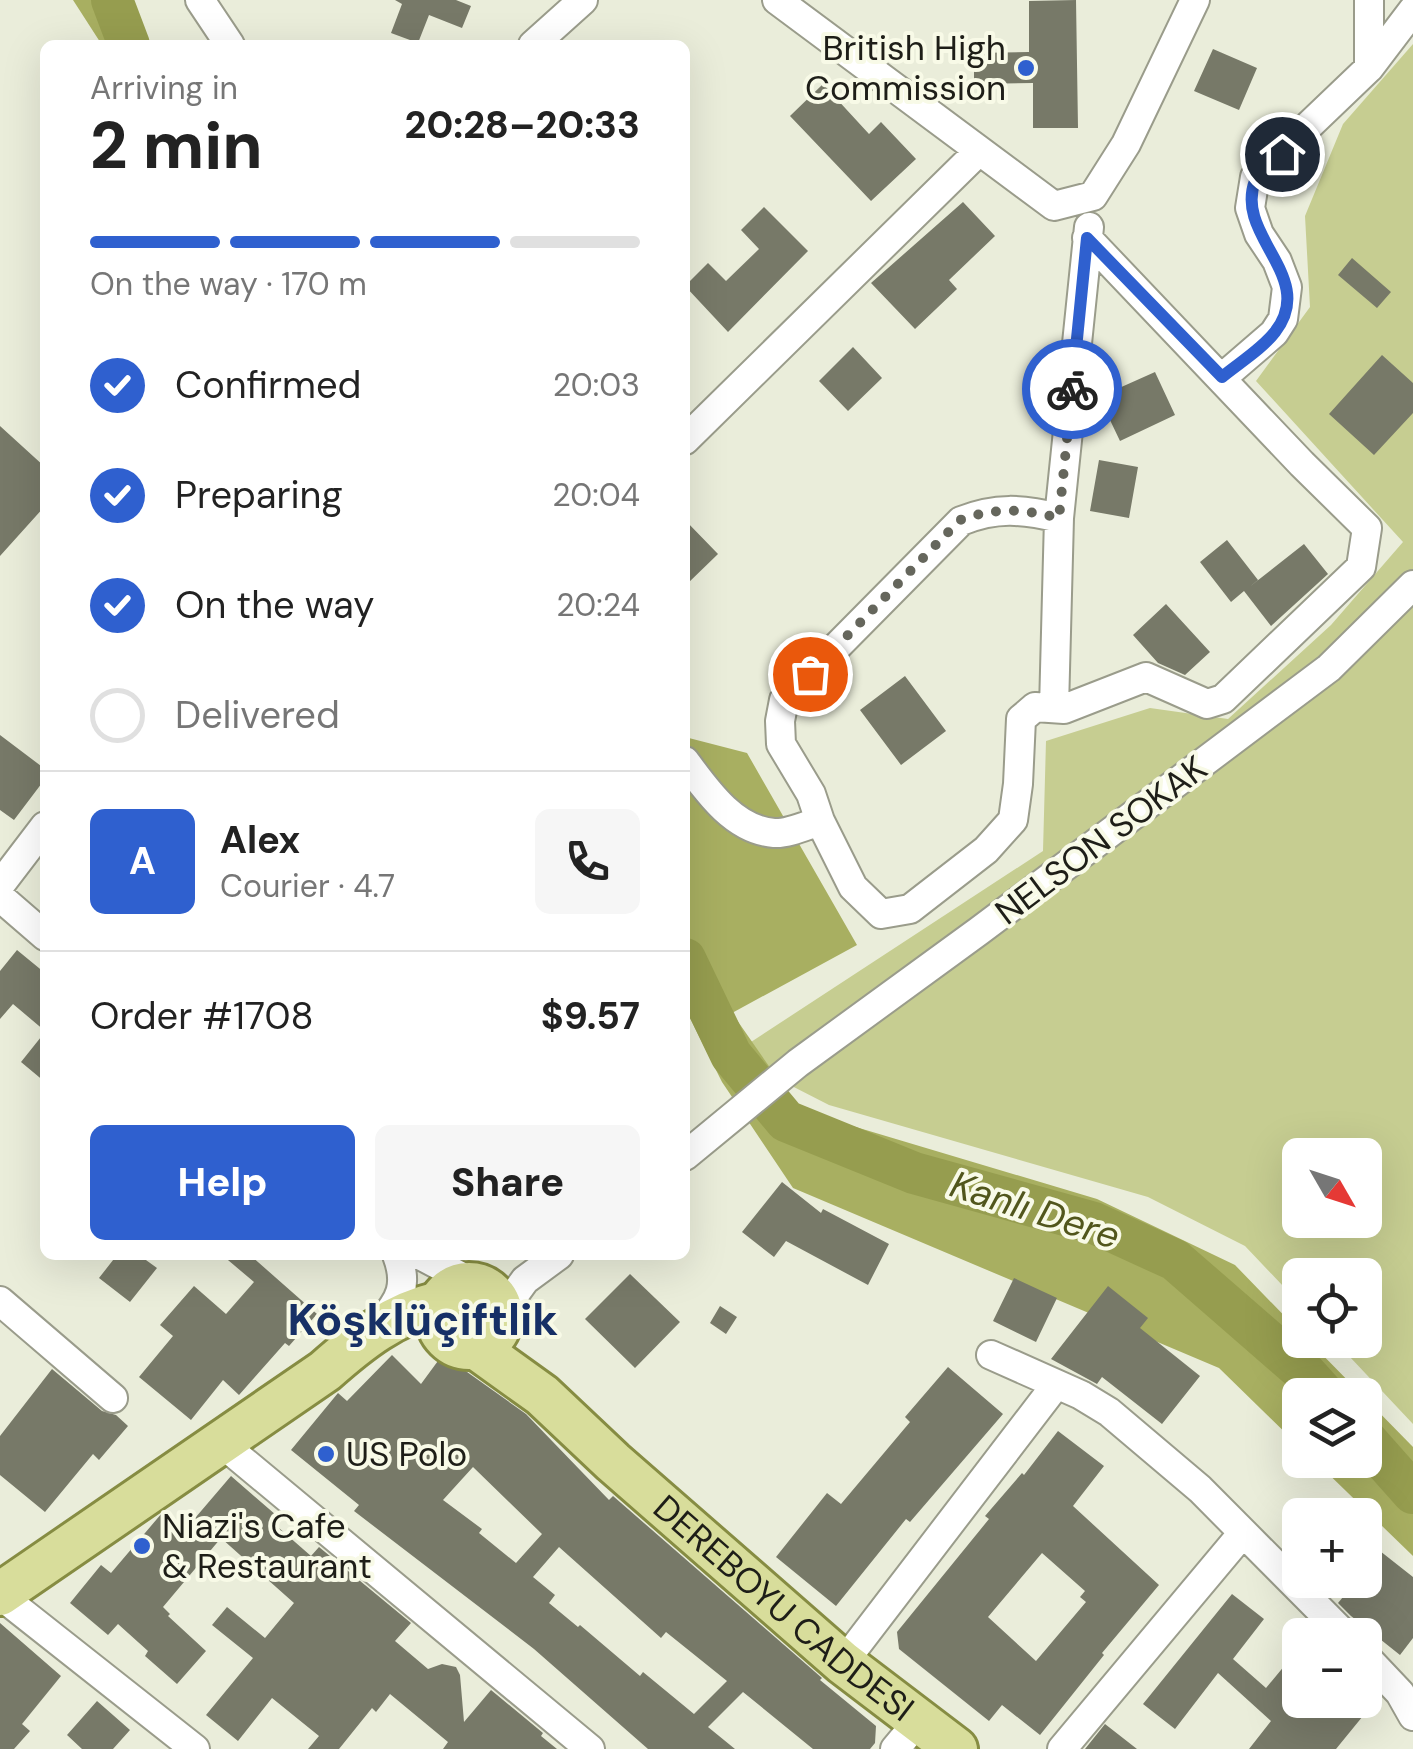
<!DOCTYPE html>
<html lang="en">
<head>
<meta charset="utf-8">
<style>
  :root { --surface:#fff; --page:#f6f6f6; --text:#222; --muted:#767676; --line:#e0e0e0; --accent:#2f60cf }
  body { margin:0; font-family:"DM Sans",sans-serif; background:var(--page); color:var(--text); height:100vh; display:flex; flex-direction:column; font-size:38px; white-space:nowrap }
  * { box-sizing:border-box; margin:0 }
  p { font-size:32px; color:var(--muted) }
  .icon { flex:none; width:55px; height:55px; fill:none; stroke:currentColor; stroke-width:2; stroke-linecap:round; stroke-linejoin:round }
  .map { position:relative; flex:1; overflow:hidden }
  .panel { position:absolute; left:40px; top:40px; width:650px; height:1220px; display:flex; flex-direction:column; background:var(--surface); border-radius:15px; box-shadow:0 10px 40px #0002 }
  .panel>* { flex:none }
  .needle { width:65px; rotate:129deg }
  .buttons { position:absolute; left:1282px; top:1138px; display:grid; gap:20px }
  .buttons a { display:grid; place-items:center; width:100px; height:100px; border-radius:15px; background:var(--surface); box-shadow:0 10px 40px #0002; font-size:50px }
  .pin { position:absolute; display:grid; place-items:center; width:85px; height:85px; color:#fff; margin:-42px; border:5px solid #fff; border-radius:50%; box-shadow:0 2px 10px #0007 }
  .courier { position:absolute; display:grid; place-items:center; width:100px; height:100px; margin:-50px; border:8px solid #2f60cf; border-radius:50%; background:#fff; color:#222; box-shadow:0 2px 12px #0007 }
  .summary em { font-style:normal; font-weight:800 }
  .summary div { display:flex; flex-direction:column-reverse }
  .summary { display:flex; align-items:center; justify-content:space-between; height:170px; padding:0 50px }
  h1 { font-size:65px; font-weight:800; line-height:75px }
  .bar { display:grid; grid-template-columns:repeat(4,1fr); gap:15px 10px; align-content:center; height:120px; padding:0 50px }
  .bar i { height:12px; border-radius:8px; background:var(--line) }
  .bar .active { background:var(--accent) }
  .bar p { grid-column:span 4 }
  .line { display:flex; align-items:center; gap:25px; padding:0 50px; border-top:2px solid var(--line) }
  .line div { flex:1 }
  .round { display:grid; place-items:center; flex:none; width:105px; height:105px; border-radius:15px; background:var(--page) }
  ol { padding:0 50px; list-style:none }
  li { display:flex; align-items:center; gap:30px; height:110px }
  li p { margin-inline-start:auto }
  li .icon { padding:10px; border-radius:50%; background:var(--accent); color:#fff; stroke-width:4 }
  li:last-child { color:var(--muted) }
  li i { width:55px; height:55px; border:5px solid var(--line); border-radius:50% }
  .button { display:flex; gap:20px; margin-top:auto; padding:20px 50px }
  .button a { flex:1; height:115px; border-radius:15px; background:var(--accent); color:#fff; font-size:40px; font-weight:800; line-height:115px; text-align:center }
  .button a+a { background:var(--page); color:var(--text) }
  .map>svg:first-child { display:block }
  .green { fill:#c6cd91; fill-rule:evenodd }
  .forest { fill:#a8af61 }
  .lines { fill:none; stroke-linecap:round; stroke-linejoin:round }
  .river { stroke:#969d4f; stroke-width:42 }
  .building { fill:#777968; fill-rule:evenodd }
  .street-casing { stroke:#9a9c8b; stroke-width:32 }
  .primary-casing { stroke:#868c42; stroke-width:48 }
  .street { stroke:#fff; stroke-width:28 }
  .primary { stroke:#d8dd9b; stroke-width:42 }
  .done { stroke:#65665c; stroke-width:10; stroke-dasharray:0 18 }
  .route { stroke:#2f60cf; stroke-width:12 }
  .poi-dot { fill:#2f60cf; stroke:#f8fae7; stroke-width:4 }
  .labels { text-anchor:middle; stroke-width:8; stroke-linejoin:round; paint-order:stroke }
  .poi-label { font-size:35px; fill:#1e1e18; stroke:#f8fae7; text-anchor:start }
  .street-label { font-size:35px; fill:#1e1e18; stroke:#f8fae7 }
  .water-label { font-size:38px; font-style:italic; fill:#51561c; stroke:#f8fae7 }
  .district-label { font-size:45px; font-weight:bold; fill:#173066; stroke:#f8fae7 }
</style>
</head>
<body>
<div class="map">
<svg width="1413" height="1749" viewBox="0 0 1413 1749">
  <rect width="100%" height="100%" fill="#eaedda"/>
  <path class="green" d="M 1413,44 L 1413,1424 L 1334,1340 L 1365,1340 L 1365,1275 L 1300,1275 L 1300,1304 L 1245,1246 L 1148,1197 L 829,1105 L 731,1055 L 1043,851 L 1046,741 L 1150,708 L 1228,719 L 1331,625 L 1403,542 L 1256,381 L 1310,307 L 1305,216 L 1343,124 ZM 1300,1155 L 1365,1155 L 1365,1220 L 1300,1220 Z"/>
  <path class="forest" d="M 73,0 L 130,0 L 147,45 L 102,45 Z
    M 685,737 L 747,753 L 857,945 L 732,1013 L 796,1105 L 829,1119 L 1097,1199 L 1235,1265 L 1300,1332 L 1300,1340 L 1308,1340 L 1362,1395 L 1300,1395 L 1300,1447 L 1219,1368 L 793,1188 L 722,1082 L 685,1008 Z
    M 1365,1398 L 1413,1447 L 1413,1556 L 1314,1460 L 1365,1460 Z"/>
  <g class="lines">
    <path class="river" d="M 112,0 L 129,45
      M 685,959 L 731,1055 L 786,1121 L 914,1173 L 1094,1223 L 1175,1260 L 1306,1374 L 1325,1395
      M 1365,1439 L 1413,1493"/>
  </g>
  <path class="building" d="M 395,0 L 456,0 L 471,6 L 462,28 L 429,15 L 418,43 L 391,33 L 402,4 Z
    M 1076,0 L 1078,128 L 1033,128 L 1033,83 L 974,84 L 974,53 L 1029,52 L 1029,1 Z
    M 1213,49 L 1257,68 L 1239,110 L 1194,91 Z
    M 823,84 L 869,134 L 881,122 L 916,159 L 871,201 L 790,116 Z
    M 963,202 L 995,236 L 949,280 L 957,289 L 915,329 L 871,283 Z
    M 764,207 L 808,251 L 728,332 L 685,286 L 708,263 L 726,281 L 759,249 L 741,230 Z
    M 1352,258 L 1391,292 L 1377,308 L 1338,275 Z
    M 853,347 L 882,378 L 848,411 L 819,381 Z
    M 1382,355 L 1413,383 L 1413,413 L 1374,455 L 1329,414 Z
    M 1155,372 L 1175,415 L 1120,441 L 1099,397 Z
    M 0,426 L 45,467 L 45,506 L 0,556 Z
    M 1099,460 L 1138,467 L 1129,518 L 1090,511 Z
    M 685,520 L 718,554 L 685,586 Z
    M 1227,540 L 1258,580 L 1248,588 L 1304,544 L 1328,574 L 1271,626 L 1244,591 L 1231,602 L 1200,562 Z
    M 1166,604 L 1210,652 L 1185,675 L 1158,663 L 1133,635 Z
    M 905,676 L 946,731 L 901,765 L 860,710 Z
    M 0,735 L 45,769 L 45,779 L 14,820 L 0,810 Z
    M 17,950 L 45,973 L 45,1031 L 13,1004 L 0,1019 L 0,971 Z
    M 45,1032 L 45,1082 L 21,1062 Z
    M 782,1182 L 821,1213 L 823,1209 L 889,1244 L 868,1285 L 786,1241 L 774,1257 L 742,1232 Z
    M 117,1255 L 139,1255 L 157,1268 L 130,1302 L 99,1278 Z
    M 222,1255 L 250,1255 L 317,1314 L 289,1346 L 285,1343 L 239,1395 L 223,1380 L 191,1420 L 139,1377 L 173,1336 L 160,1325 L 194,1286 L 226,1314 L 254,1282 Z
    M 630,1274 L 680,1322 L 635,1368 L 585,1319 Z
    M 1014,1278 L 1057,1298 L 1036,1342 L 993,1321 Z
    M 1108,1286 L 1148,1318 L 1140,1328 L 1200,1376 L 1162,1424 L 1102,1377 L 1097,1384 L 1051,1359 Z
    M 720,1306 L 737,1317 L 726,1334 L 710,1323 Z
    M 446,1350 L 460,1367 L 526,1414 L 609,1500 L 613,1496 L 822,1678 L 820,1680 L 876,1726 L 875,1743 L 870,1749 L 813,1749 L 743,1692 L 708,1727 L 735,1749 L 648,1749 L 534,1649 L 354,1511 L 359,1505 L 291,1450 L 338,1393 L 347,1401 L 392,1355 L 421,1384 ZM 473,1467 L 542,1534 L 516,1563 L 479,1533 L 482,1529 L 443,1500 ZM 559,1547 L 661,1638 L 666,1632 L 727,1681 L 694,1714 L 643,1672 L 640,1676 L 580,1625 L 578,1627 L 549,1603 L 555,1595 L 533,1577 Z
    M 948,1367 L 1003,1414 L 910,1522 L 906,1519 L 836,1606 L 776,1557 L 827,1493 L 841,1504 L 910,1422 L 905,1417 Z
    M 52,1369 L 102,1411 L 116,1415 L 128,1426 L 99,1460 L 93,1454 L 45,1512 L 0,1475 L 0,1436 Z
    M 1058,1431 L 1104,1466 L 1073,1506 L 1159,1585 L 1102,1653 L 1104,1655 L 1040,1735 L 1002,1705 L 989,1721 L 899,1649 L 897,1632 L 989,1519 L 985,1516 L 1022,1473 L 1024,1475 ZM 1042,1553 L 1085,1591 L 1080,1597 L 1086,1602 L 1036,1661 L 988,1617 Z
    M 231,1476 L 276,1515 L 271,1521 L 311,1556 L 319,1547 L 411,1623 L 395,1641 L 428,1669 L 442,1664 L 456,1667 L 460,1675 L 464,1722 L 491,1690 L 543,1733 L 541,1736 L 557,1749 L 443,1749 L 448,1742 L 390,1694 L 376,1712 L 372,1708 L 339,1749 L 308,1749 L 319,1736 L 272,1698 L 238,1741 L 206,1715 L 253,1658 L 212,1625 L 227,1607 L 265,1638 L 294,1603 L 221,1538 L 163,1607 L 170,1614 L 168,1616 L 206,1651 L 177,1684 L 145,1656 L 148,1651 L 118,1624 L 108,1635 L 70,1603 L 101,1565 L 111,1573 L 162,1513 L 184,1531 Z
    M 1380,1551 L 1413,1577 L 1413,1638 L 1400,1655 L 1351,1616 L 1338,1603 L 1343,1597 L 1323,1580 L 1365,1580 L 1365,1569 Z
    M 1232,1594 L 1264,1619 L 1233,1659 L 1266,1688 L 1300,1647 L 1300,1700 L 1376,1700 L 1336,1749 L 1249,1749 L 1271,1721 L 1218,1673 L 1175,1729 L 1143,1704 Z
    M 0,1623 L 61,1676 L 22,1724 L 30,1731 L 14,1749 L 0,1749 Z
    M 97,1701 L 130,1730 L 113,1749 L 82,1749 L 67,1735 Z
    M 1105,1724 L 1137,1749 L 1085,1749 Z"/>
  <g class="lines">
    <defs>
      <path id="street" d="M 200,0 L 230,45
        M 777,0 L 1054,206 L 1093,196 L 1126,144 L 1195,0
        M 1369,0 L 1369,68
        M 533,45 L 583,0
        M 1223,377 L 1274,333 L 1283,319 L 1287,287 L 1277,261 L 1259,234 L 1250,208 L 1255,177 L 1369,68 L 1413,10
        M 685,440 L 979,151
        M 1059,518 C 1022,509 996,507 961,521 L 784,700 L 780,721 L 781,744 L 811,794 L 820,821 L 853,887 L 881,914 L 910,909 L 986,850 L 1013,820 L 1018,784 L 1021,719 L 1035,707 L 1064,709 L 1146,677 L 1207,704 L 1223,699 L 1361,567 L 1367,528 L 1302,464 L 1087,238
        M 1054,708 L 1059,518 L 1089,227
        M 685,761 C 707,791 734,830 774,833 C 788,834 807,825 820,821
        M 0,885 L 45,826
        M 0,897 L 45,936
        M 685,1156 L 798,1063 L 979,931 L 1329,668 L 1413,585
        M 420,1255 L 475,1284
        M 0,1301 L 113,1398
        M 501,1313 L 525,1280 L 559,1255
        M 380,1322 C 401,1301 408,1284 397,1255
        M 991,1355 L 1081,1395 L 1109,1412 L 1200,1489 L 1345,1635
        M 219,1441 L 590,1749
        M 0,1595 L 195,1749
        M 1365,1656 L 1400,1693 L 1413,1716
        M 843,1663 L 1055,1386
        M 895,1749 L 920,1719
        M 1062,1749 L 1242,1534"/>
      <g id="primary">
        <circle cx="469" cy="1316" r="32"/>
        <path id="s1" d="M 475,1347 L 542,1395 L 613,1462 L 843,1663 L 956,1749"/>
        <path d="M 0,1594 L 325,1371 C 360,1340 393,1314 439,1303"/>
      </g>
    </defs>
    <use href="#street" class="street-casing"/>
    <use href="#primary" class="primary-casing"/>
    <use href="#street" class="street"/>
    <use href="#primary" class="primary"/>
  </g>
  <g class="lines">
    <path class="done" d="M 810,674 L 960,520 C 996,507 1022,509 1059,518 L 1072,389"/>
    <path class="route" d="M 1072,389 L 1087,238 L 1222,377 C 1239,363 1262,349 1275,332 C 1318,277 1234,236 1255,181 C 1258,170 1273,161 1282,154"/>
  </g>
  <g class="poi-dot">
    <circle cx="1026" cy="68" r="10"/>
    <circle cx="326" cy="1454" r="10"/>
    <circle cx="142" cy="1546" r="10"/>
  </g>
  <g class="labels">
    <g class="poi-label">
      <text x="1006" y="60" text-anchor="end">British High<tspan x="1006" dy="40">Commission</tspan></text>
      <text x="346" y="1466">US Polo</text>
      <text x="162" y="1538">Niazi's Cafe<tspan x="162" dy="40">&amp; Restaurant</tspan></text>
    </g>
    <g class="street-label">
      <text transform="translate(1101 840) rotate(-37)" y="12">NELSON SOKAK</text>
      <text dy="12" stroke="none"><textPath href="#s1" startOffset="405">DEREBOYU CADDESI</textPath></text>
    </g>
    <g class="water-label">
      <text transform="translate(1035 1210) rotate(18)" y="13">Kanlı Dere</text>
    </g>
    <g class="district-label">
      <text x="423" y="1335">Köşklüçiftlik</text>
    </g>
  </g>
</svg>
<div class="buttons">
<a><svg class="needle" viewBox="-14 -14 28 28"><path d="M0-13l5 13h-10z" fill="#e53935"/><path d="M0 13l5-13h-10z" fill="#767676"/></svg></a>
<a><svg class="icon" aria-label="locate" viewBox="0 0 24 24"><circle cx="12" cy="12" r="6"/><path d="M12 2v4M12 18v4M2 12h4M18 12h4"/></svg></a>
<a><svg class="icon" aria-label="layers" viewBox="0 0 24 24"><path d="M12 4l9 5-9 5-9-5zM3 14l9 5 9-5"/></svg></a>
<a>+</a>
<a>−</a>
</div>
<div class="pin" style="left:810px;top:674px;background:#ea580c"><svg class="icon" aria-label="bag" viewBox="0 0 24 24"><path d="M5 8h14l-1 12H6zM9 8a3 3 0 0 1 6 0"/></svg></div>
<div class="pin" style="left:1282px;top:154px;background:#1f2937"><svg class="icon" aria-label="home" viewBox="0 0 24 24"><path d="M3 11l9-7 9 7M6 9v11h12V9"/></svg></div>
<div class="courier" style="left:1072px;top:389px"><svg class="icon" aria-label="bike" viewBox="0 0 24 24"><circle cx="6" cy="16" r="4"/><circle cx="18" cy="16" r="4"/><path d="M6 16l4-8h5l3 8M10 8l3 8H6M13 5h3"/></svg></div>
<section class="panel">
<div class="summary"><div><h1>2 min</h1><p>Arriving in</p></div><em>20:28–20:33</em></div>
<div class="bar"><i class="active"></i><i class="active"></i><i class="active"></i><i></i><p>On the way · 170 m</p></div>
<ol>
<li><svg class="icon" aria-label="check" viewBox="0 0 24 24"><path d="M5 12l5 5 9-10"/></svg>Confirmed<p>20:03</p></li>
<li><svg class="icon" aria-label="check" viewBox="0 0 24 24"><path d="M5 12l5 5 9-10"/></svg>Preparing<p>20:04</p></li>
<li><svg class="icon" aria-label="check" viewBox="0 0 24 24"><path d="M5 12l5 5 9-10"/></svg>On the way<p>20:24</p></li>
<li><i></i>Delivered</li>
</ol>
<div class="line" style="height:180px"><b class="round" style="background:var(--accent);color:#fff">A</b><div><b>Alex</b><p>Courier · 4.7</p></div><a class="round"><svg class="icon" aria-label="phone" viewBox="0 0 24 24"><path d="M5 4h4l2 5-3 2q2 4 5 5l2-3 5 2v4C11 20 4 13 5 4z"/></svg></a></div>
<div class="line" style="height:130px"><div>Order #1708</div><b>$9.57</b></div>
<div class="button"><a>Help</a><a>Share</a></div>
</section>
</div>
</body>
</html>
